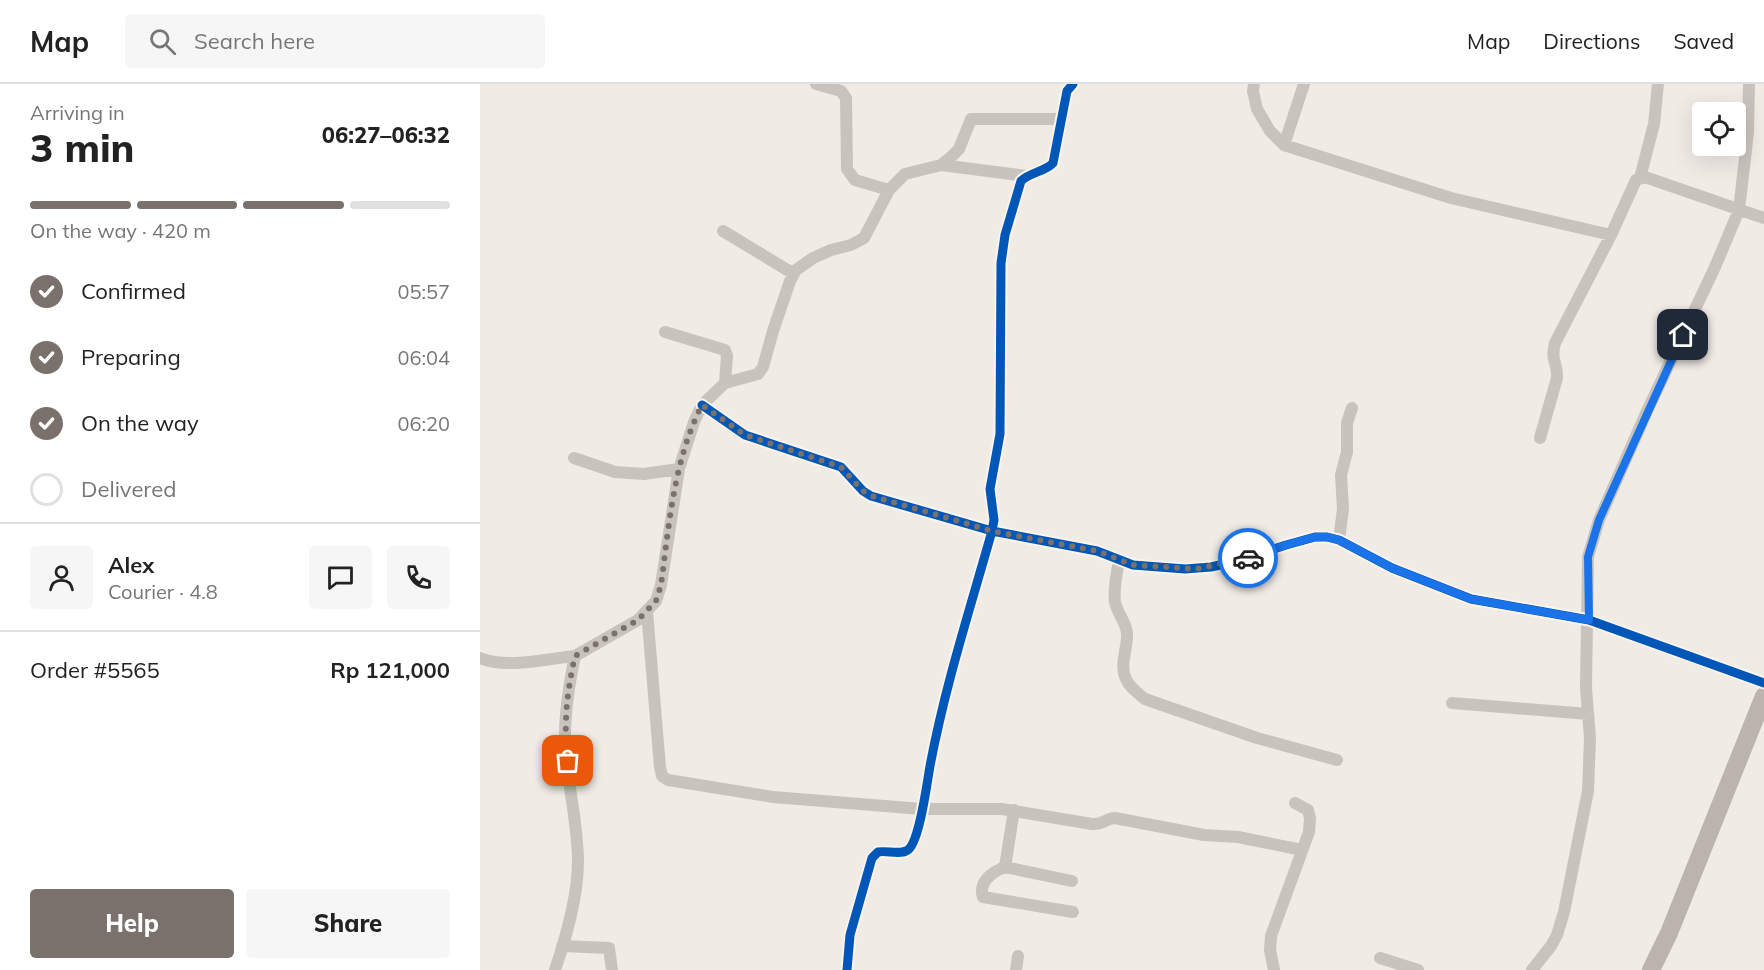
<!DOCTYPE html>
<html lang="en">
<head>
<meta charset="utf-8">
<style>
  :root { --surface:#fff; --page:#f6f6f6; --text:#222; --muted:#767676; --line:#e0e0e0; --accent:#7a716c }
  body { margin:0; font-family:Mulish,sans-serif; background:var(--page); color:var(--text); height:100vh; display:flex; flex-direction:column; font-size:22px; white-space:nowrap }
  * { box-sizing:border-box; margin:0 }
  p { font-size:20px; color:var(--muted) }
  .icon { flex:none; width:33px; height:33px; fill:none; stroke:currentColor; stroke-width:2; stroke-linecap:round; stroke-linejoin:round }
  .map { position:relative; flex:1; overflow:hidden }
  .side { display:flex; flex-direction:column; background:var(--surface); width:480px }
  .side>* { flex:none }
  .controls { position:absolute; left:1212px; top:18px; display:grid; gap:12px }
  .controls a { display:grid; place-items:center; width:54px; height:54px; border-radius:6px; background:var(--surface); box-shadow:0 6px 24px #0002; font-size:30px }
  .pin { position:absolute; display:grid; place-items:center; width:51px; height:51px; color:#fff; margin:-26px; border-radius:12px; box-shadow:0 3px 9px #0006 }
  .courier { position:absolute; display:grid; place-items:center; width:60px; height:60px; margin:-30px; border:4px solid #1a73e8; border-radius:50%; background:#fff; color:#222; box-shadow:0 2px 8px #0007 }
  .summary em { font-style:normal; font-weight:800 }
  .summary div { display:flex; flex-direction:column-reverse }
  .summary { display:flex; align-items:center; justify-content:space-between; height:102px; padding:0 30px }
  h1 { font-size:39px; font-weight:800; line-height:45px }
  .bar { display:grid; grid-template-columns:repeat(4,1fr); gap:9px 6px; align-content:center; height:72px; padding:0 30px }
  .bar i { height:8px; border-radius:4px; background:var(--line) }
  .bar .on { background:var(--accent) }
  .bar p { grid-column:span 4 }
  .line { display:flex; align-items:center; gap:15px; padding:0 30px; border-top:2px solid var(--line) }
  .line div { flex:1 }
  .round { display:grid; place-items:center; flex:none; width:63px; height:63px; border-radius:6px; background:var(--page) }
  ol { padding:0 30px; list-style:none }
  li { display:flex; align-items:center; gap:18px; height:66px }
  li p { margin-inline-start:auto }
  li .icon { padding:6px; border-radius:50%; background:var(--accent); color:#fff; stroke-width:4 }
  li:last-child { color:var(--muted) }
  li i { width:33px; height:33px; border:3px solid var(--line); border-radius:50% }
  .primary-button { display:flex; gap:12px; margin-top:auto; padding:12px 30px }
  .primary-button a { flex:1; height:69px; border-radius:6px; background:var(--accent); color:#fff; font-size:24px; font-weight:800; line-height:69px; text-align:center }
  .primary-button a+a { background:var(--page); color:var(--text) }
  header { display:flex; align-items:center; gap:36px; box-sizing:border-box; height:84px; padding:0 30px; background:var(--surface); border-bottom:2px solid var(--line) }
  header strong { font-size:28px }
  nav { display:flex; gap:33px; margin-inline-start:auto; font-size:21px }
  .search { width:420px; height:54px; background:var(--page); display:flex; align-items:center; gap:15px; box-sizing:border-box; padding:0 21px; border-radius:6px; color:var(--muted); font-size:22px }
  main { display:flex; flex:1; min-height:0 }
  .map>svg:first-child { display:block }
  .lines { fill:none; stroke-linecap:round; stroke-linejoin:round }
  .street { stroke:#c9c3be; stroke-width:12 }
  .secondary { stroke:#bab3ae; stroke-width:18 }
  .cycleway-casing { stroke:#fbf5ee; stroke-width:13 }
  .cycleway { stroke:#0057b8; stroke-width:9 }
  .done { stroke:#7a716c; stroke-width:6; stroke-dasharray:0 10.8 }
  .route { stroke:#1a73e8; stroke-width:8 }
</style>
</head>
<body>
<header>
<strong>Map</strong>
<div class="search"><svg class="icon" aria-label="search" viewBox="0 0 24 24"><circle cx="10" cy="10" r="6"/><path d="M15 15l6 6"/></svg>Search here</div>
<nav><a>Map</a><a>Directions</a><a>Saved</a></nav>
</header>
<main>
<section class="side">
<div class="summary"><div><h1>3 min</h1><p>Arriving in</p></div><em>06:27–06:32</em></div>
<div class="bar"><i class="on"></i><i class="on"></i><i class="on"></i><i></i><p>On the way · 420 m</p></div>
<ol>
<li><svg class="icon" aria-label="check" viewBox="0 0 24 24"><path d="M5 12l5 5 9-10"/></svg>Confirmed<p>05:57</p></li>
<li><svg class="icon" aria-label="check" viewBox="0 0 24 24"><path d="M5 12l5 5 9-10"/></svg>Preparing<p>06:04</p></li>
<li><svg class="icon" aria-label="check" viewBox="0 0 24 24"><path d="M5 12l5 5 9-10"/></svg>On the way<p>06:20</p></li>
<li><i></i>Delivered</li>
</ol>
<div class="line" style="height:108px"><a class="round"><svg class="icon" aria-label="person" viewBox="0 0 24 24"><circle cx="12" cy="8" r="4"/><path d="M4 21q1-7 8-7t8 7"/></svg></a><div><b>Alex</b><p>Courier · 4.8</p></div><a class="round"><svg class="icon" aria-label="chat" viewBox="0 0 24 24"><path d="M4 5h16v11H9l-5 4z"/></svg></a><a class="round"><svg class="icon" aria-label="phone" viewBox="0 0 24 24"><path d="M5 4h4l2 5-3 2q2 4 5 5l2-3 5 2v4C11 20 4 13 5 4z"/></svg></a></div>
<div class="line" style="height:78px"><div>Order #5565</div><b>Rp 121,000</b></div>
<div class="primary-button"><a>Help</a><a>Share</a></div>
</section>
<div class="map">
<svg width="1284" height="886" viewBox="0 0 1284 886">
  <rect width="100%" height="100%" fill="#f0ebe5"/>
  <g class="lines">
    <path class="street" d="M 774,0 L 773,7 L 777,25 L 790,47 L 804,61 L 971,114 L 1131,151 L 1156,96 L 1165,93 L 1284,134
      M 804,61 L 824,0
      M 461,81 L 547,92
      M 1160,94 L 1174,40 L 1178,0
      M 409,106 L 425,90 L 461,81 L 470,74 L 479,65 L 491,35 L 582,35
      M 243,147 L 314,190
      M 185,248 L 245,266 L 247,272 L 245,299
      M 222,321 L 265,351 L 361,383 L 383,407 L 391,412 L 512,447 L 617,467 L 653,481 L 705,485 L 731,483 L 758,477 L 806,461 L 835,453 L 847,453 L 859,456 L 912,484 L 991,515 L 1109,536 L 1284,599
      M 1060,354 L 1077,294 C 1078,278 1070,278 1075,259 L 1131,151
      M 94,374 L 135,388 L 164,390 L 199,385
      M 859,456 L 863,425 L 861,391 L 867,368 L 867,339 L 872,324
      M 639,476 C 637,489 633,505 635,518 C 637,529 646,538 647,549 C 648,564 639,580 646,595 C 649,603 658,609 665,615 L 777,654 L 857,676
      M 167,527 L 180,683 L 182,692 L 188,696 L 293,713 L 442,725 L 522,725 L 612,740 C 625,741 625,734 635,734 L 724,751 L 758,753 L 822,766
      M 95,572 L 158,536 L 176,517 L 181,501 L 199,385 L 214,338 L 222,321 L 245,299 L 278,290 L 283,283 L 293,247 L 310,197 L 316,186 L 333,174 L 351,166 L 371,161 L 384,154 L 409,106 L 375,96 L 367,85 L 366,14 L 361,7 L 336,0
      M 0,574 C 29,585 65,575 95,572 C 89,600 85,626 85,654 C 86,696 98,737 98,778 C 98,813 86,853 75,886
      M 972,619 L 1108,630
      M 534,726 L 525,783 L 592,797
      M 525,783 C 512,788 498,798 503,813 L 593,828
      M 82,862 L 129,864 L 132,886
      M 900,874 L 938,886
      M 367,886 L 370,851 L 392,774 L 398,768 C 407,766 422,772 429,765 C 440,754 447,699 450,682 C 465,602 490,525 512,447 L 514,436 L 510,405 L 520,350 L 521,179 L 525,151 L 541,97 C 550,88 565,88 573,79 L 587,7 L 593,0
      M 536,886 L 538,872
      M 794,886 L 790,866 L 791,852 L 829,748 L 830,734 L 828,726 L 815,719
      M 1052,886 L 1071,862 L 1077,851 L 1084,828 L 1108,707 L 1110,654 L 1106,604 L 1108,473 L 1119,436 L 1167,327 L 1235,183 L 1259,126 L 1268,48 L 1269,0"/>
    <path class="secondary" d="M 1171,886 L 1189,849 L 1284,612"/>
    <defs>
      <path id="cycleway" d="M 222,321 L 265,351 L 361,383 L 383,407 L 391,412 L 512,447 L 617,467 L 653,481 L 705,485 L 731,483 L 758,477 L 806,461 L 835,453 L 847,453 L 859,456 L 912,484 L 991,515 L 1109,536 L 1284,599
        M 367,886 L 370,851 L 392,774 L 398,768 C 407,766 422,772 429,765 C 440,754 447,699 450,682 C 465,602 490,525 512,447 L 514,436 L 510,405 L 520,350 L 521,179 L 525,151 L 541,97 C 550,88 565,88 573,79 L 587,7 L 593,0"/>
    </defs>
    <use href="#cycleway" class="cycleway-casing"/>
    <use href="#cycleway" class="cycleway"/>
  </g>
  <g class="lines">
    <path class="done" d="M 88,677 C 83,641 87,608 95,572 L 158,536 L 176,517 L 181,501 C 189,441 194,375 222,321 L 265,351 L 361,383 L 383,407 L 392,412 L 512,447 L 617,467 L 653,481 L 716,485 L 768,474"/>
    <path class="route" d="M 768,474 L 806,461 L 835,453 L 847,453 L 859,456 L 912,484 L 991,515 L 1109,536 L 1108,473 L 1119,436 L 1203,251"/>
  </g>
</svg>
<div class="controls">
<a><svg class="icon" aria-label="locate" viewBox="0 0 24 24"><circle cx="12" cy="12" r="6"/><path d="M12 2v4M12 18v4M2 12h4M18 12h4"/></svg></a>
</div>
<div class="pin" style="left:88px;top:677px;background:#ea580c"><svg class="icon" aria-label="bag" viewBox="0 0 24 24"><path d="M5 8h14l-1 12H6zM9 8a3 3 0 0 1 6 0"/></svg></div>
<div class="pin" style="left:1203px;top:251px;background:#1f2937"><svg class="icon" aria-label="home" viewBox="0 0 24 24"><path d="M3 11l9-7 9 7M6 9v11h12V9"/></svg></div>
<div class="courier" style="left:768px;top:474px"><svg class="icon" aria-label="car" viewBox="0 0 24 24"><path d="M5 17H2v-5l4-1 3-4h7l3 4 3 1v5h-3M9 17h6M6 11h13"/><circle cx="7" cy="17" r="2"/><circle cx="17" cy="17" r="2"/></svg></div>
</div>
</main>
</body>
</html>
